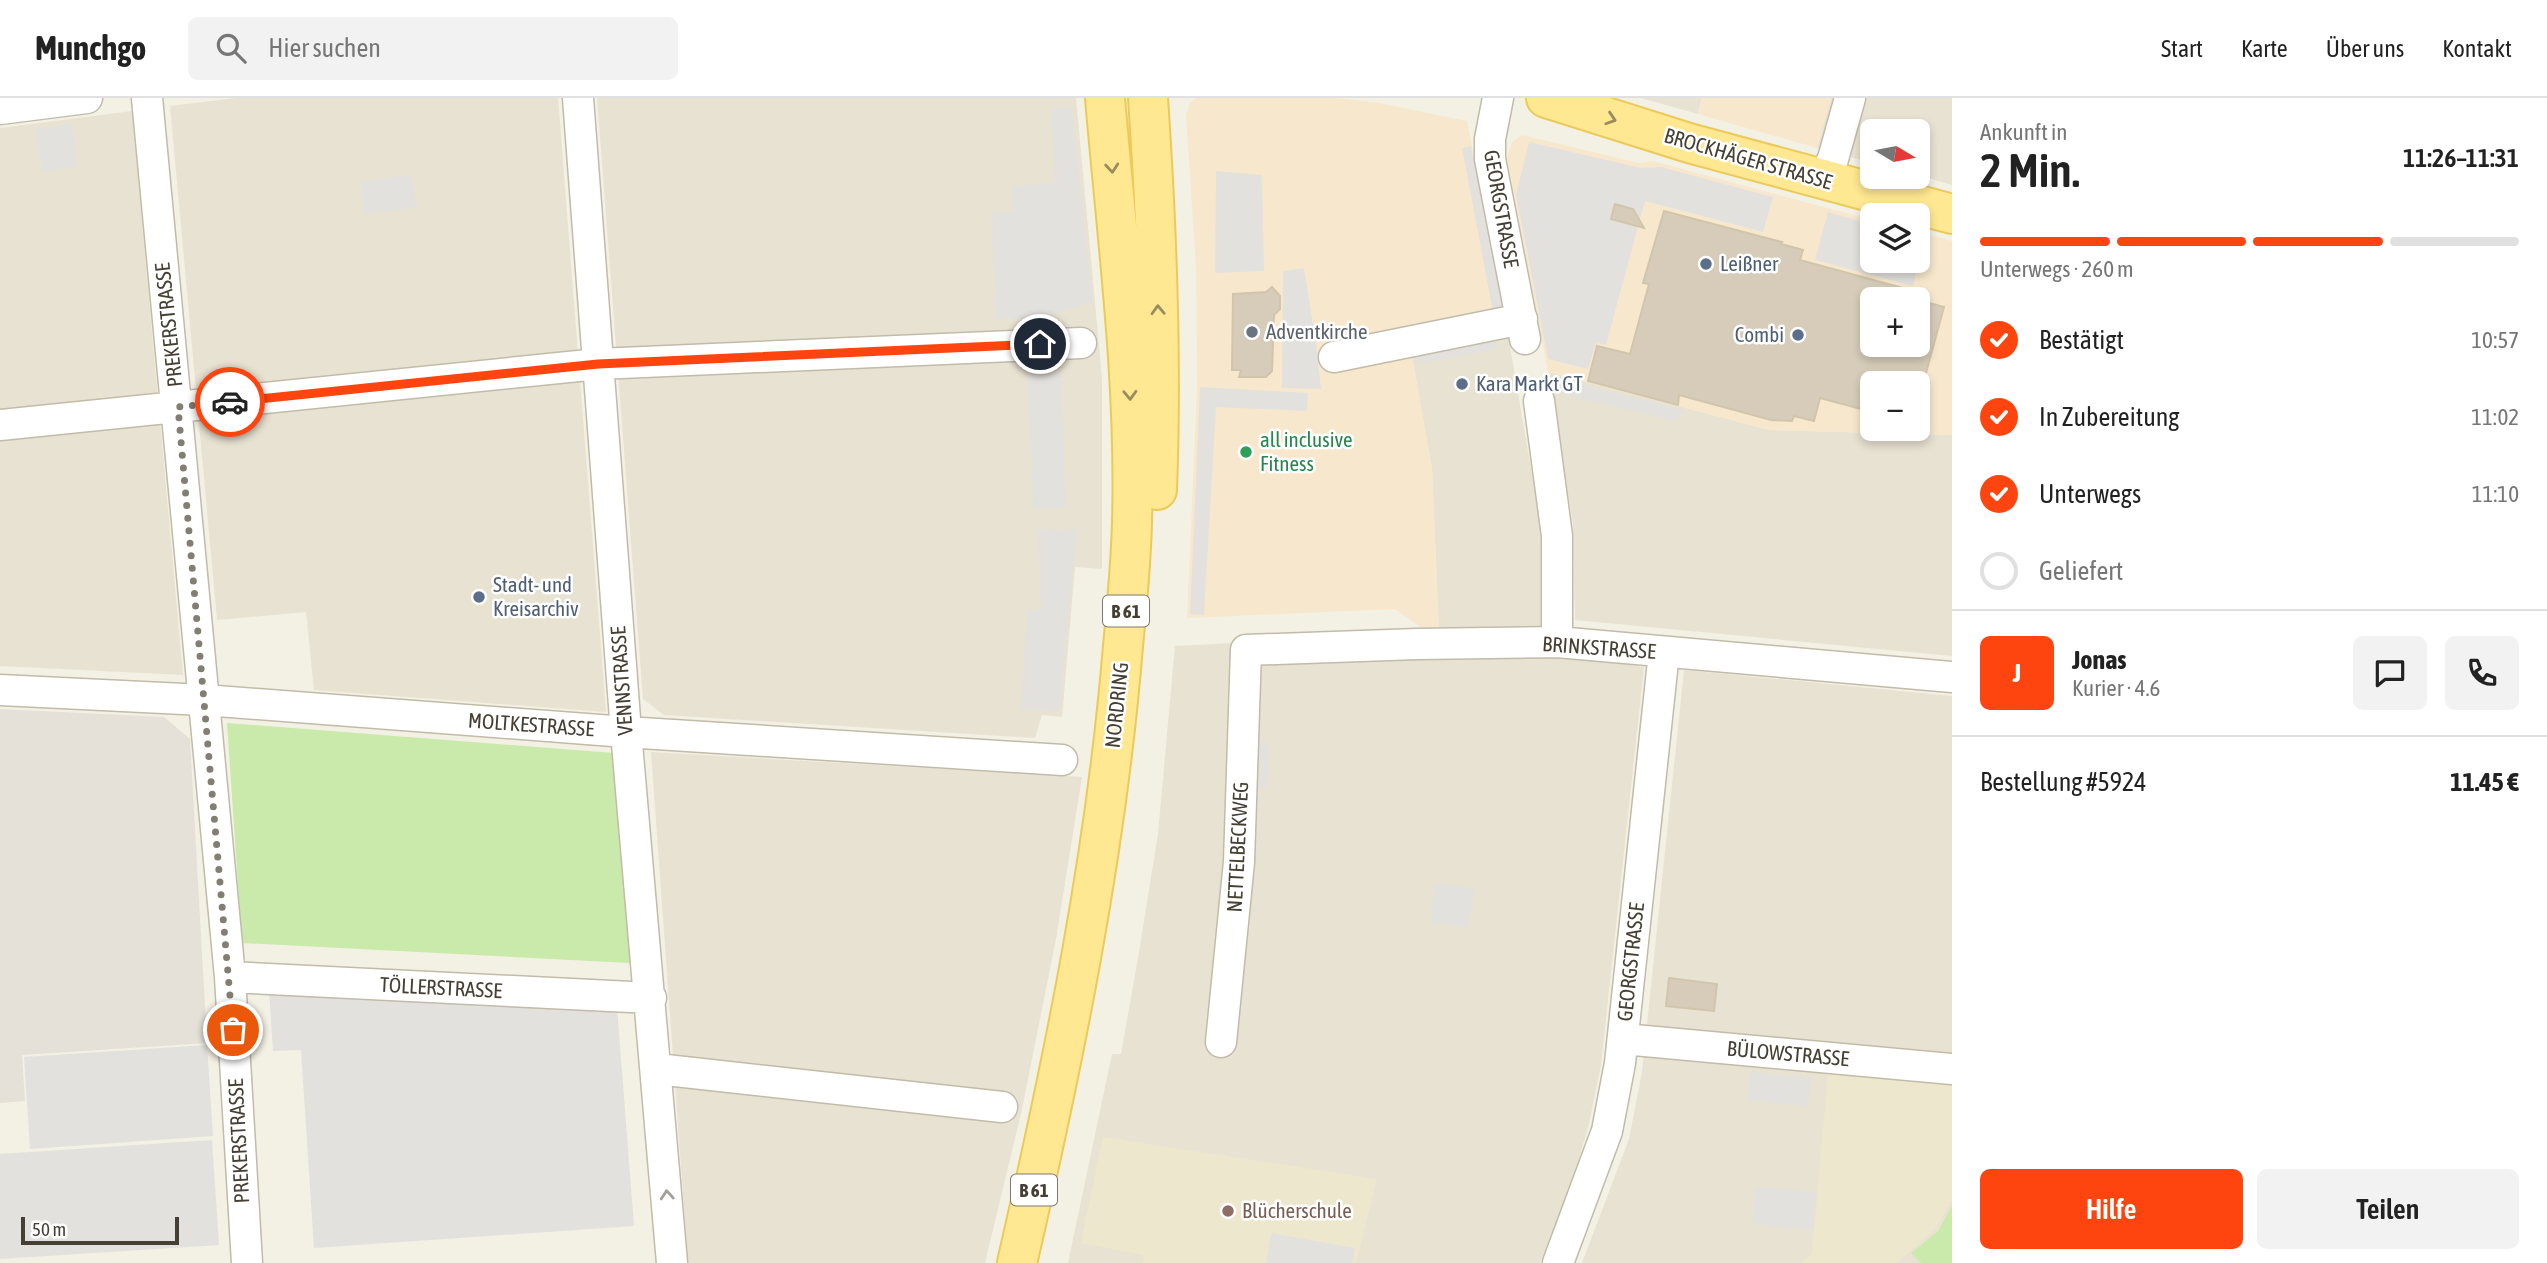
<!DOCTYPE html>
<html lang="de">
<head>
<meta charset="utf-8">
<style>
  :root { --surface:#fff; --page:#f2f2f2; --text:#222; --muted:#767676; --line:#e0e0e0; --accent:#ff450f }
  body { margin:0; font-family:"Asap Condensed",sans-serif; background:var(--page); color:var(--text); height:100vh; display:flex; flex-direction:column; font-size:26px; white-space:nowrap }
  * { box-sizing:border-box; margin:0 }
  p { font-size:23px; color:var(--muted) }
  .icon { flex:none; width:38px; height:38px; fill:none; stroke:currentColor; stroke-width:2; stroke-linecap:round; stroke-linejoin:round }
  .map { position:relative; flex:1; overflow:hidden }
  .drawer { display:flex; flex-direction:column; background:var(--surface); width:595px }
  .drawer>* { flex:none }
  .needle { width:46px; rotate:100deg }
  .controls { position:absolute; left:1860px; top:21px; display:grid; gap:14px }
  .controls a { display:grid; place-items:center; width:70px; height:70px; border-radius:10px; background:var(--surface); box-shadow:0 4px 10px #0003; font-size:35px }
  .scale { position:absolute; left:21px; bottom:18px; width:158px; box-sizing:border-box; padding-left:7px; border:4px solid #464034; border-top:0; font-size:19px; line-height:24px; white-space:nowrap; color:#464034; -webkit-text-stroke:5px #fff; paint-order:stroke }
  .pin { position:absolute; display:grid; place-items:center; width:60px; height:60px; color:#fff; margin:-30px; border:4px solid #fff; border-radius:50%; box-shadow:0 2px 7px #0007 }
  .courier { position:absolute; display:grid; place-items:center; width:70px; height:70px; margin:-35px; border:5px solid #ff450f; border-radius:50%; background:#fff; color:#222; box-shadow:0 2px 9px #0007 }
  .headline em { font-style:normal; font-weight:600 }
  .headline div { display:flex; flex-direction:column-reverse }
  .headline { display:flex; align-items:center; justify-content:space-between; height:119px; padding:0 28px }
  h1 { font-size:46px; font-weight:600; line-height:52px }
  .bar { display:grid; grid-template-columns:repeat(4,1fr); gap:10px 7px; align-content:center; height:84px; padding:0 28px }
  .bar i { height:9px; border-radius:5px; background:var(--line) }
  .bar .active { background:var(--accent) }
  .bar p { grid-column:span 4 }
  .line { display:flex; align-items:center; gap:18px; padding:0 28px; border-top:2px solid var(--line) }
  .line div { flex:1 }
  .round { display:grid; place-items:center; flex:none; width:74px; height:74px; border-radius:10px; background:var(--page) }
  ol { padding:0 28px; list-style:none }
  li { display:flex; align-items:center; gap:21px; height:77px }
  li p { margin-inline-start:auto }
  li .icon { padding:7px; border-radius:50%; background:var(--accent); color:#fff; stroke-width:4 }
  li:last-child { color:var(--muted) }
  li i { width:38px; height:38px; border:4px solid var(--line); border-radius:50% }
  .primary-button { display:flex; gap:14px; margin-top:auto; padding:14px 28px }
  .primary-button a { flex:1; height:80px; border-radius:10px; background:var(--accent); color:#fff; font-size:28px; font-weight:600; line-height:80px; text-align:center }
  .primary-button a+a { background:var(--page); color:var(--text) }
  header { display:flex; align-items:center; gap:42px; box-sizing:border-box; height:98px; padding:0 35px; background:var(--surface); border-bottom:2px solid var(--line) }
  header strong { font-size:33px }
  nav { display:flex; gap:38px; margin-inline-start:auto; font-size:24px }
  .search { width:490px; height:63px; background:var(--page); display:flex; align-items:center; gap:18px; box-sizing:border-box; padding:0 24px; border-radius:10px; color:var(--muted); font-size:26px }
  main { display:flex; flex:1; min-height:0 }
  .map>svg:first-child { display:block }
  .residential { fill:#e8e2d2 }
  .commercial { fill:#f7e8cd; fill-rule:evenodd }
  .industrial { fill:#e5e1d9 }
  .education { fill:#ede7cd }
  .green { fill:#c9eaaa }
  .parking { fill:#e3e1dd }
  .building { fill:#d6ccb9; stroke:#d1c5ac; stroke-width:2 }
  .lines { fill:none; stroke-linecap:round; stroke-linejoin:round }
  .minor-casing { stroke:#c2bba9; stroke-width:33 }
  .major-casing { stroke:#ebca5a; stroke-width:42 }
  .minor { stroke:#fff; stroke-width:30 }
  .major { stroke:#ffe891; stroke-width:38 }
  .oneway { stroke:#998c5e }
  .oneway2 { stroke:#a2a09a }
  .done { stroke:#837e72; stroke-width:7; stroke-dasharray:0 12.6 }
  .route { stroke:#ff450f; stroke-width:9 }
  .service-dot { fill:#5c6f8a; stroke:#fff; stroke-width:2.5 }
  .worship-dot { fill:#6b7280; stroke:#fff; stroke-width:2.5 }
  .leisure-dot { fill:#2e9e5b; stroke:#fff; stroke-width:2.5 }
  .education-dot { fill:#8d6e63; stroke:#fff; stroke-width:2.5 }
  .labels { text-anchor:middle; stroke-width:5; stroke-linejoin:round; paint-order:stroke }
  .shield { fill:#fff; stroke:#7e7971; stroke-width:2 }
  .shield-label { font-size:19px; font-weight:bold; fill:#464034 }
  .street-label { font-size:21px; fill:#464034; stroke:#fff }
  .service-label { font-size:21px; fill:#4e5e75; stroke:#fff; text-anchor:start }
  .worship-label { font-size:21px; fill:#5b616d; stroke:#fff; text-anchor:start }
  .leisure-label { font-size:21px; fill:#27864d; stroke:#fff; text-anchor:start }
  .education-label { font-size:21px; fill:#785e54; stroke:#fff; text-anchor:start }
</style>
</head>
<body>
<header>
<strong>Munchgo</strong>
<div class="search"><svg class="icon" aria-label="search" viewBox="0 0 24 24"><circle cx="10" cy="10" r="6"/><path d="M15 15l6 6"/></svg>Hier suchen</div>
<nav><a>Start</a><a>Karte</a><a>Über uns</a><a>Kontakt</a></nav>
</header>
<main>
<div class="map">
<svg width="1952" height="1165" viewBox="0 0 1952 1165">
  <rect width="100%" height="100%" fill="#f3f0e4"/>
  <path class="residential" d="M 236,0 L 558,0 L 606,614 L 314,592 L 306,514 L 217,522 L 170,8 Z
    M 597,0 L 1076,0 L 1102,280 L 1102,471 L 1075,469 L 1062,619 L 1042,617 L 1035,640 L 664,617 L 643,601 Z
    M 1641,0 L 1702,0 L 1698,16 Z
    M 1831,0 L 1952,0 L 1952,87 L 1918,77 L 1918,33 L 1872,33 L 1872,65 L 1817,50 Z
    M 132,13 L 183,577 L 0,568 L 0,30 Z
    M 1507,231 L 1541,429 L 1542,529 L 1537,533 L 1439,535 L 1432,371 L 1410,249 Z
    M 1548,274 L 1770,332 L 1952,337 L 1952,558 L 1575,522 L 1573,426 Z
    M 1278,543 L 1555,556 L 1644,569 L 1601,967 L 1589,1026 L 1573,1081 L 1540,1165 L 1068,1165 L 1112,956 L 1121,956 L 1138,860 L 1158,736 L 1175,548 Z
    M 1684,572 L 1952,598 L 1952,1107 L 1938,1133 L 1912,1155 L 1921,1165 L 1582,1165 L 1629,1041 L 1642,974 Z
    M 651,654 L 1082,679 L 1056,841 L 1022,1011 L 985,1165 L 688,1165 Z"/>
  <path class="commercial" d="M 1196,0 L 1336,0 L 1374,4 L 1467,23 L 1507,231 L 1411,250 L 1432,371 L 1439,535 L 1429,535 L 1395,511 L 1187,520 L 1197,292 L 1196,170 L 1186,18 L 1190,5 Z
    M 1702,0 L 1831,0 L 1817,50 L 1698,16 Z
    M 1522,37 L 1639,65 L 1653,63 L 1872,122 L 1872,163 L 1918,163 L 1918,134 L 1952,143 L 1952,337 L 1770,332 L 1548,274 L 1507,60 L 1512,44 ZM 1872,201 L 1918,201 L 1918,247 L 1872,247 ZM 1872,285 L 1918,285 L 1918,331 L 1872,331 Z"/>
  <path class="industrial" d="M 0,611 L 164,619 L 190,641 L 207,945 L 22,957 L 25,1003 L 0,1005 Z"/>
  <path class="education" d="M 1828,976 L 1952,986 L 1952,1102 L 1935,1131 L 1897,1165 L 1801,1165 L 1812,1155 Z
    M 1103,1039 L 1377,1081 L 1356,1165 L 1143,1165 L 1144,1157 L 1081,1145 Z"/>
  <path class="green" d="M 227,625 L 614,655 L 630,865 L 242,845 Z
    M 1952,1107 L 1952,1165 L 1921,1165 L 1911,1155 L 1938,1133 Z"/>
  <path class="parking" d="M 1072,10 L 1092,204 L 1044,220 L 996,221 L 991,115 L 1014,114 L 1012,88 L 1055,85 L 1052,11 Z
    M 72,26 L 78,68 L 43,74 L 36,31 Z
    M 1529,44 L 1641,70 L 1661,69 L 1773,99 L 1763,134 L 1645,103 L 1606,247 L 1596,245 L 1588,271 L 1548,261 L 1516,97 Z
    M 1471,48 L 1503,213 L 1493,214 L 1462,50 Z
    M 1216,73 L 1262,77 L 1264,173 L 1215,175 Z
    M 412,77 L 416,110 L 365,116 L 361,83 Z
    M 1828,114 L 1863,124 L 1859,141 L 1872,145 L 1872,163 L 1918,163 L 1918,138 L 1925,140 L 1913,188 L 1815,162 Z
    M 1304,170 L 1316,245 L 1321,291 L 1282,290 L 1283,173 Z
    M 1495,237 L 1498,251 L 1418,266 L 1415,251 Z
    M 1061,275 L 1066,410 L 1034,411 L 1028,276 Z
    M 1570,284 L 1684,312 L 1676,323 L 1562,296 Z
    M 1200,289 L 1308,295 L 1307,313 L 1216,309 L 1204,517 L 1190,516 Z
    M 1077,431 L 1059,613 L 1021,611 L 1027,513 L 1041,512 L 1038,432 Z
    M 1248,644 L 1268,645 L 1267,690 L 1246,689 Z
    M 1435,786 L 1474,790 L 1469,829 L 1431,825 Z
    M 269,892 L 617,909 L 634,1128 L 314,1150 L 301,952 L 273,953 Z
    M 207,947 L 213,1038 L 30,1051 L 24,959 Z
    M 1751,974 L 1811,980 L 1808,1008 L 1748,1002 Z
    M 212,1042 L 219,1147 L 0,1161 L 0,1056 Z
    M 1756,1089 L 1816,1094 L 1812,1132 L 1753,1126 Z
    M 1271,1135 L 1355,1150 L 1352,1165 L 1266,1165 Z"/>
  <path class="building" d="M 1615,106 L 1633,111 L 1644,130 L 1611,121 Z
    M 1664,113 L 1782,144 L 1781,146 L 1803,152 L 1800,162 L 1925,196 L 1925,201 L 1872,201 L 1872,247 L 1918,247 L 1918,202 L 1944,209 L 1923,286 L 1872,285 L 1872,314 L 1820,300 L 1814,323 L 1794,318 L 1792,323 L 1771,322 L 1679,297 L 1678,307 L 1588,283 L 1597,248 L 1630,256 L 1649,186 L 1643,185 Z
    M 1272,189 L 1280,198 L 1280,211 L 1274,217 L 1272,273 L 1266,279 L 1239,279 L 1241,272 L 1232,272 L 1233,196 L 1266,194 Z
    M 1669,880 L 1717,886 L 1714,913 L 1666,908 Z"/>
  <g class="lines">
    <defs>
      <path id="minor" d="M 147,0 L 230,879 L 247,1165
        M 578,0 L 626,634 L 672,1165
        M 1498,0 L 1490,41 L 1490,61 L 1525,241
        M 0,11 L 87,0
        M 1822,82 L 1833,61 L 1850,0
        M 1334,259 L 1522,221
        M 1539,303 L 1557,438 L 1557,544
        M 0,327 L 598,266 L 1081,245
        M 0,592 L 204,602 L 626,634 L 1062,662
        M 230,879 L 651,900
        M 1623,941 L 1952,971
        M 1221,944 L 1239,764 L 1246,552 L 1417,546 L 1557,544 L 1952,579
        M 657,971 L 1002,1009
        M 1558,1165 L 1607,1033 L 1620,965 L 1664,554"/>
      <path id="major" d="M 1148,0 C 1157,131 1162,261 1157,392
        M 1546,0 L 1689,45 L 1952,116
        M 1017,1165 C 1064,961 1106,757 1123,548 C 1127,507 1131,466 1132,424 C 1136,283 1117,141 1105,0"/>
    </defs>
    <use href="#minor" class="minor-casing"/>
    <use href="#major" class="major-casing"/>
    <use href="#minor" class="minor"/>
    <use href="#major" class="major"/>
  </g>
  <defs><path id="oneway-chevron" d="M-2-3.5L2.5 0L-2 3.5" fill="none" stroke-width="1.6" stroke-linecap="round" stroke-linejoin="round" transform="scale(1.75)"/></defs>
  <g class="oneway">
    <use href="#oneway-chevron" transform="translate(1611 21) rotate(18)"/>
    <use href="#oneway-chevron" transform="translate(1112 70) rotate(85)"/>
    <use href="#oneway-chevron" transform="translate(1158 212) rotate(-92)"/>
    <use href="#oneway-chevron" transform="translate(1130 297) rotate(88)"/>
  </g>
  <use class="oneway2" href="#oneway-chevron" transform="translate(667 1097) rotate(-94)"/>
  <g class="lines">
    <path class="done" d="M 230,304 L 178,309 L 233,932"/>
    <path class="route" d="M 230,304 L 598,266 L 1040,246"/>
  </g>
  <g class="service-dot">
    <circle cx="1706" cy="166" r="7"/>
    <circle cx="1798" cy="237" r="7"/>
    <circle cx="1462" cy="286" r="7"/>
    <circle cx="479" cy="499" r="7"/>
  </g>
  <circle class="worship-dot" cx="1252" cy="234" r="7"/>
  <circle class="leisure-dot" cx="1246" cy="354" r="7"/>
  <circle class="education-dot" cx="1228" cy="1113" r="7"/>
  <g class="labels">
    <g class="shield">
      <rect x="1103" y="497.5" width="46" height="31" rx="5"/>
      <rect x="1011" y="1076.5" width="46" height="31" rx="5"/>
    </g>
    <g class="shield-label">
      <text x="1126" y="520">B 61</text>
      <text x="1034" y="1099">B 61</text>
    </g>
    <g class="street-label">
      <text transform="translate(1748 61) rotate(16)" y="7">BROCKHÄGER STRASSE</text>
      <text transform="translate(1501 111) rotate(80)" y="7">GEORGSTRASSE</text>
      <text transform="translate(169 227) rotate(-96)" y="7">PREKERSTRASSE</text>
      <text transform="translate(1599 550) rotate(4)" y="7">BRINKSTRASSE</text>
      <text transform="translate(622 583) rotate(-94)" y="7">VENNSTRASSE</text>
      <text transform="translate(1117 607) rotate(-84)" y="7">NORDRING</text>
      <text transform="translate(531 627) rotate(4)" y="7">MOLTKESTRASSE</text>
      <text transform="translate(1238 749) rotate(-87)" y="7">NETTELBECKWEG</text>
      <text transform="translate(1631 864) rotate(-84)" y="7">GEORGSTRASSE</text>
      <text transform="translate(441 890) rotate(3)" y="7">TÖLLERSTRASSE</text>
      <text transform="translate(1788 956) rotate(5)" y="7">BÜLOWSTRASSE</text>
      <text transform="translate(239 1043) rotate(-93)" y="7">PREKERSTRASSE</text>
    </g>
    <g class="service-label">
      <text x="1720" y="173">Leißner</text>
      <text x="1784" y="244" text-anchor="end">Combi</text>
      <text x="1476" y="293">Kara Markt GT</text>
      <text x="493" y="494">Stadt- und<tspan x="493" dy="24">Kreisarchiv</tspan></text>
    </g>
    <g class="worship-label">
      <text x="1266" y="241">Adventkirche</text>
    </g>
    <g class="leisure-label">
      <text x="1260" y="349">all inclusive<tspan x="1260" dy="24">Fitness</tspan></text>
    </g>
    <g class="education-label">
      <text x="1242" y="1120">Blücherschule</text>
    </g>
  </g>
</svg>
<div class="controls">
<a><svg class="needle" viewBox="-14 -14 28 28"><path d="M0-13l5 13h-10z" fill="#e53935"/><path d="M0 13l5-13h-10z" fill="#767676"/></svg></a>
<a><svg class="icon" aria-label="layers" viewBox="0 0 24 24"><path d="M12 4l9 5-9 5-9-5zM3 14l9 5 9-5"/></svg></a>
<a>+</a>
<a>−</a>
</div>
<div class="scale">50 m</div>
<div class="pin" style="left:233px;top:932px;background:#ea580c"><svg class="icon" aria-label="bag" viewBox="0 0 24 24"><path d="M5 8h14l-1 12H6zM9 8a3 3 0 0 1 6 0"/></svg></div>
<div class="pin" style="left:1040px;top:246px;background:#1f2937"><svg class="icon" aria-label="home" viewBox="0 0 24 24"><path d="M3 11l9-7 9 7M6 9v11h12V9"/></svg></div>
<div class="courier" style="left:230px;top:304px"><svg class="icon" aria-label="car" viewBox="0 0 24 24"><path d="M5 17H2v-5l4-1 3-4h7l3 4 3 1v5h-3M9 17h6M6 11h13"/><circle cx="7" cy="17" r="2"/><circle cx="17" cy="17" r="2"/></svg></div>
</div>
<section class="drawer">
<div class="headline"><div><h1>2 Min.</h1><p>Ankunft in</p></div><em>11:26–11:31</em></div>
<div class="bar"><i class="active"></i><i class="active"></i><i class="active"></i><i></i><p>Unterwegs · 260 m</p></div>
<ol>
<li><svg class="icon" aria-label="check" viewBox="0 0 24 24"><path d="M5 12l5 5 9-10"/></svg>Bestätigt<p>10:57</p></li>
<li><svg class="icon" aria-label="check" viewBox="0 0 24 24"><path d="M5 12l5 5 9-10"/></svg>In Zubereitung<p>11:02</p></li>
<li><svg class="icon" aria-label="check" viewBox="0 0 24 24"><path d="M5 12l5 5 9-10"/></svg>Unterwegs<p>11:10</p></li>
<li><i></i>Geliefert</li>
</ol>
<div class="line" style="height:126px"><b class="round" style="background:var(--accent);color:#fff">J</b><div><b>Jonas</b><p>Kurier · 4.6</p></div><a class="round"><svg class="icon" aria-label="chat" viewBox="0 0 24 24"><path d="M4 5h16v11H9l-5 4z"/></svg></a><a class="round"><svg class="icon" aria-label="phone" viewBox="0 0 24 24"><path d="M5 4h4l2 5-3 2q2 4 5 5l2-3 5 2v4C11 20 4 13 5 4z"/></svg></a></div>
<div class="line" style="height:91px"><div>Bestellung #5924</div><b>11.45 €</b></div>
<div class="primary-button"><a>Hilfe</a><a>Teilen</a></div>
</section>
</main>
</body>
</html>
